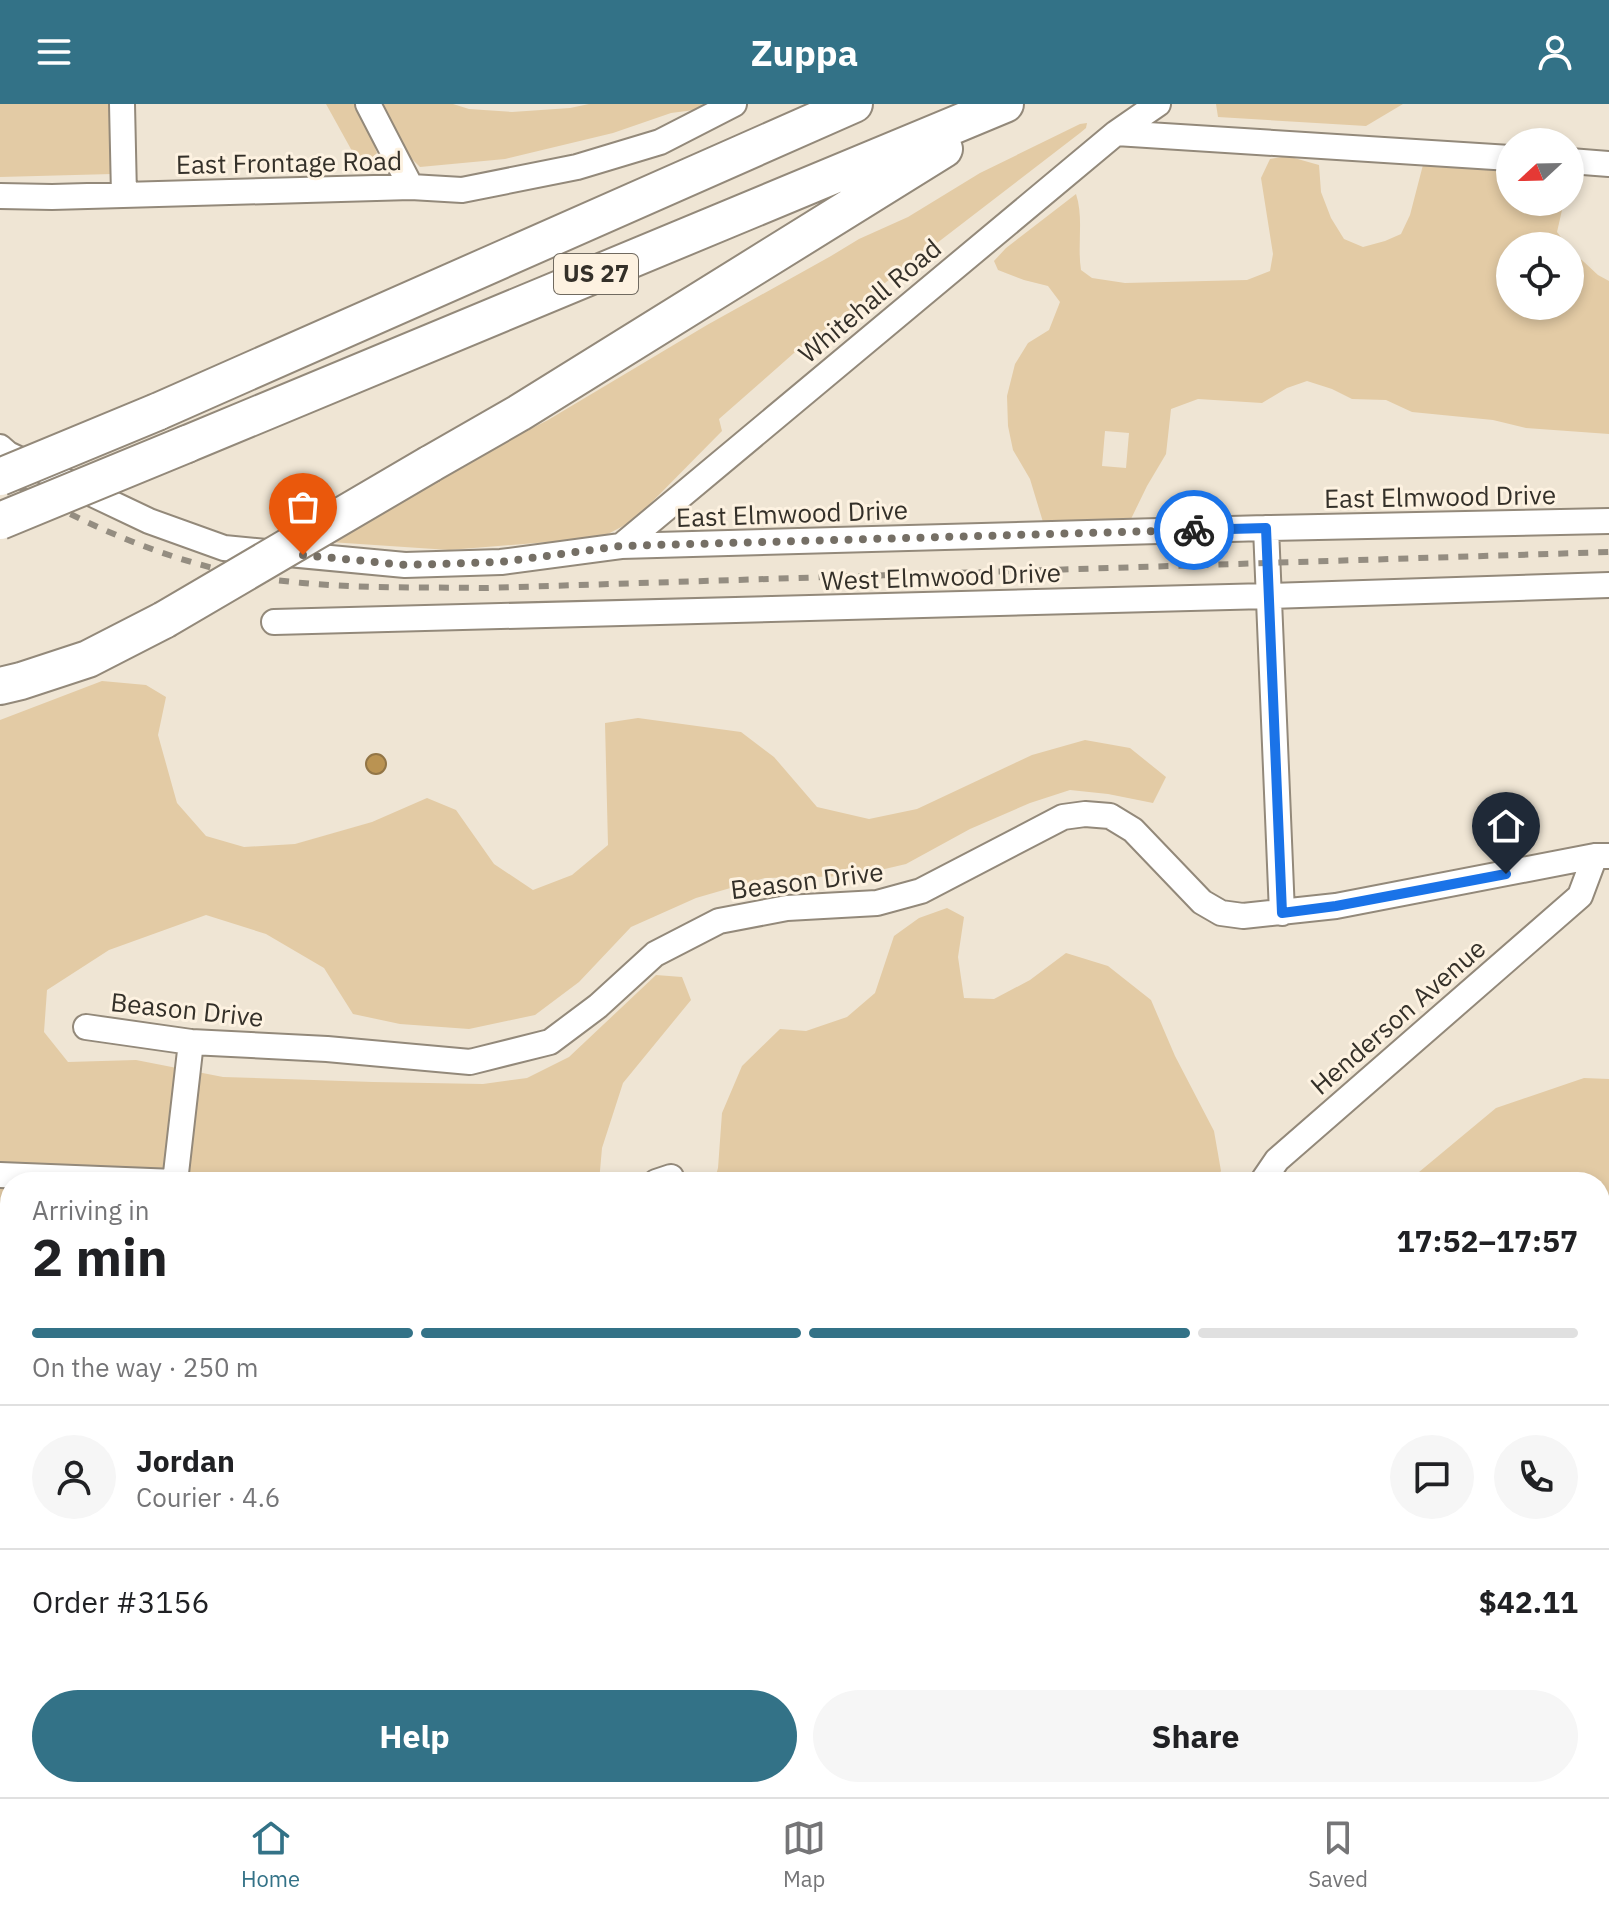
<!DOCTYPE html>
<html lang="en">
<head>
<meta charset="utf-8">
<style>
  :root { --surface:#fff; --page:#f6f6f6; --text:#202124; --muted:#757577; --line:#e0e0e0; --accent:#337287 }
  body { margin:0; font-family:"IBM Plex Sans",sans-serif; background:var(--page); color:var(--text); height:100vh; display:flex; flex-direction:column; font-size:30px; white-space:nowrap }
  * { box-sizing:border-box; margin:0 }
  p { font-size:26px; color:var(--muted) }
  .icon { flex:none; width:44px; height:44px; fill:none; stroke:currentColor; stroke-width:2; stroke-linecap:round; stroke-linejoin:round }
  .map { position:relative; flex:1; overflow:hidden }
  .details { position:absolute; left:0px; top:1068px; width:1610px; height:626px; display:flex; flex-direction:column; background:var(--surface); border-radius:32px 32px 0 0; box-shadow:0 4px 12px #0003 }
  .details>* { flex:none }
  .needle { width:52px; rotate:248deg }
  .fabs { position:absolute; left:1496px; top:24px; display:grid; gap:16px }
  .fabs a { display:grid; place-items:center; width:88px; height:88px; border-radius:50%; background:var(--surface); box-shadow:0 4px 12px #0003; font-size:40px }
  .pin { position:absolute; display:grid; place-items:center; width:68px; height:68px; color:#fff; margin:-82px -34px; border-radius:50% 50% 50% 0; rotate:-45deg; box-shadow:0 0 8px #0007 }
  .pin .icon { rotate:45deg }
  .courier { position:absolute; display:grid; place-items:center; width:80px; height:80px; margin:-40px; border:6px solid #1a73e8; border-radius:50%; background:#fff; color:#222; box-shadow:0 2px 10px #0007 }
  .headline em { font-style:normal; font-weight:800 }
  .headline div { display:flex; flex-direction:column-reverse }
  .headline { display:flex; align-items:center; justify-content:space-between; height:136px; padding:0 32px }
  h1 { font-size:52px; font-weight:800; line-height:60px }
  .bar { display:grid; grid-template-columns:repeat(4,1fr); gap:12px 8px; align-content:center; height:96px; padding:0 32px }
  .bar i { height:10px; border-radius:6px; background:var(--line) }
  .bar .active { background:var(--accent) }
  .bar p { grid-column:span 4 }
  .line { display:flex; align-items:center; gap:20px; padding:0 32px; border-top:2px solid var(--line) }
  .line div { flex:1 }
  .round { display:grid; place-items:center; flex:none; width:84px; height:84px; border-radius:42px; background:var(--page) }
  .action { display:flex; gap:16px; margin-top:auto; padding:16px 32px }
  .action a { flex:1; height:92px; border-radius:48px; background:var(--accent); color:#fff; font-size:32px; font-weight:800; line-height:92px; text-align:center }
  .action a+a { background:var(--page); color:var(--text) }
  header { display:flex; justify-content:space-between; align-items:center; height:104px; padding:0 32px; background:var(--accent); color:#fff; font-size:36px; font-weight:800 }
  .tab-bar { display:flex; justify-content:space-around; align-items:center; height:112px; border-top:2px solid var(--line); background:var(--surface); font-size:22px; color:var(--muted) }
  .tab-bar a { display:grid; justify-items:center; gap:4px }
  .tab-bar .active { color:var(--accent) }
  .map>svg:first-child { display:block }
  .green { fill:#e3cba5; fill-rule:evenodd }
  .water { fill:#ba9352; stroke:#927546; stroke-width:2 }
  .lines { fill:none; stroke-linecap:round; stroke-linejoin:round }
  .minor-casing { stroke:#93897a; stroke-width:28 }
  .highway-casing { stroke:#93897a; stroke-width:40 }
  .minor { stroke:#fff; stroke-width:24 }
  .highway { stroke:#fff; stroke-width:36 }
  .rail { stroke:#948d81; stroke-width:6; stroke-dasharray:10 10; stroke-linecap:butt }
  .highway-bridge-casing { stroke:#93897a; stroke-width:40; stroke-linecap:butt }
  .highway-bridge { stroke:#fff; stroke-width:36 }
  .done { stroke:#756f65; stroke-width:8; stroke-dasharray:0 14.4 }
  .route { stroke:#1a73e8; stroke-width:10 }
  .labels { text-anchor:middle; stroke-width:6; stroke-linejoin:round; paint-order:stroke }
  .shield { fill:#fdf2e1; stroke:#706a60; stroke-width:2 }
  .shield-label { font-size:24px; font-weight:bold; fill:#343029 }
  .street-label { font-size:26px; fill:#343029; stroke:#fdf2e1 }
</style>
</head>
<body>
<header><svg class="icon" aria-label="menu" viewBox="0 0 24 24"><path d="M4 6h16M4 12h16M4 18h16"/></svg>Zuppa<svg class="icon" aria-label="person" viewBox="0 0 24 24"><circle cx="12" cy="8" r="4"/><path d="M4 21q1-7 8-7t8 7"/></svg></header>
<div class="map">
<svg width="1609" height="1693" viewBox="0 0 1609 1693">
  <rect width="100%" height="100%" fill="#efe5d4"/>
  <path class="green" d="M 0,0 L 112,0 L 112,70 L 0,73 Z
    M 326,0 L 354,0 L 372,35 L 377,49 L 368,58 L 357,56 Z
    M 379,0 L 453,0 L 469,5 L 512,8 L 570,4 L 589,0 L 707,0 L 694,6 L 671,9 L 613,29 L 505,55 L 420,63 L 406,49 Z
    M 1216,0 L 1403,0 L 1366,22 L 1218,13 Z
    M 1087,19 L 1086,24 L 1080,29 L 794,249 L 719,315 L 722,327 L 647,403 L 625,421 L 606,431 L 586,435 L 449,446 L 330,438 L 489,346 L 548,316 L 707,221 L 831,152 L 859,135 L 908,113 L 980,69 L 1080,20 Z
    M 1287,52 L 1319,61 L 1321,88 L 1331,114 L 1344,135 L 1363,143 L 1385,137 L 1401,130 L 1410,111 L 1424,57 L 1510,60 L 1510,98 L 1567,98 L 1562,106 L 1557,128 L 1568,142 L 1510,142 L 1510,202 L 1570,202 L 1570,145 L 1598,171 L 1609,177 L 1609,330 L 1526,324 L 1493,316 L 1412,308 L 1386,296 L 1352,295 L 1332,285 L 1307,277 L 1287,284 L 1262,299 L 1198,295 L 1171,305 L 1166,350 L 1147,382 L 1130,417 L 1043,418 L 1030,375 L 1013,346 L 1008,322 L 1007,292 L 1015,260 L 1028,239 L 1049,226 L 1060,198 L 1048,182 L 1024,176 L 998,166 L 994,157 L 1006,144 L 1076,90 C 1084,114 1077,141 1081,166 L 1092,174 L 1125,179 L 1247,176 L 1270,167 L 1273,150 L 1261,74 L 1270,55 ZM 1105,327 L 1129,329 L 1126,364 L 1102,362 Z
    M 102,577 L 146,581 L 166,593 L 158,631 L 177,699 L 206,732 L 244,743 L 295,740 L 372,718 L 427,694 L 456,706 L 494,760 L 533,786 L 572,771 L 608,741 L 605,619 L 638,614 L 741,628 L 774,653 L 817,703 L 869,715 L 917,705 L 1032,651 L 1085,636 L 1130,644 L 1166,673 L 1153,699 L 1108,690 L 1070,686 L 1030,699 L 970,725 L 906,760 L 855,772 L 765,774 L 696,794 L 631,823 L 579,878 L 535,911 L 469,925 L 400,920 L 353,910 L 324,864 L 266,830 L 206,811 L 109,846 L 47,886 L 44,928 L 68,958 L 136,956 L 223,973 L 373,978 L 483,980 L 527,974 L 569,953 L 656,871 L 682,873 L 691,896 L 623,979 L 602,1044 L 599,1078 L 10,1078 L 10,1243 L 0,1246 L 0,616 Z
    M 947,804 L 964,813 L 958,853 L 964,894 L 994,895 L 1030,876 L 1066,849 L 1108,862 L 1151,896 L 1175,952 L 1214,1027 L 1221,1067 L 1214,1078 L 714,1078 L 718,1064 L 722,1009 L 742,962 L 780,925 L 806,927 L 847,913 L 875,889 L 894,832 L 919,814 Z
    M 1584,974 L 1609,975 L 1609,1453 L 1600,1458 L 1600,1078 L 1407,1078 L 1496,1004 Z
    M 747,1684 L 839,1684 L 837,1693 L 761,1693 Z"/>
  <path class="water" d="M366 660a10 10 0 1 1 20 0a10 10 0 1 1-20 0Z"/>
  <g class="lines">
    <defs>
      <path id="minor" d="M 122,0 L 124,91
        M 368,0 L 411,83
        M 1116,29 L 1510,54
        M 1570,57 L 1609,60
        M 0,92 L 52,93 L 411,83 L 462,86 L 577,63 L 660,38 L 734,0
        M 0,343 L 8,350 L 149,417 L 224,444 L 405,461 L 501,458 L 621,442 L 1266,424 L 1609,417
        M 1266,424 L 1282,809
        M 621,442 L 1116,29 L 1158,0
        M 274,518 L 1268,492 L 1609,481
        M 86,923 L 191,938 L 327,945 L 470,958 L 550,938 L 598,902 L 655,850 L 719,817 L 787,804 L 877,799 L 921,787 L 1063,713 L 1085,710 L 1110,712 L 1133,726 L 1202,798 L 1221,809 L 1243,812 L 1336,802 L 1595,752 L 1609,752
        M 0,1071 L 175,1078
        M 175,1078 L 191,938
        M 656,1078 L 671,1073
        M 1262,1078 L 1277,1056 L 1580,792 L 1595,752
        M 16,1693 L 18,1684"/>
      <path id="highway" d="M 157,308 L 854,0
        M 187,340 L 1005,0
        M 430,360 L 519,309 L 944,45
        M 0,582 L 21,577 L 88,555 L 164,516"/>
    </defs>
    <use href="#minor" class="minor-casing"/>
    <use href="#highway" class="highway-casing"/>
    <use href="#minor" class="minor"/>
    <use href="#highway" class="highway"/>
    <path class="rail" d="M 0,372 C 87,423 184,466 284,477 C 351,485 419,483 486,484 L 1609,448"/>
    <defs>
      <path id="highway-bridge" d="M 0,373 L 157,308
        M 0,417 L 187,340
        M 164,516 L 430,360"/>
    </defs>
    <use href="#highway-bridge" class="highway-bridge-casing"/>
    <use href="#highway-bridge" class="highway-bridge"/>
  </g>
  <g class="lines">
    <path class="done" d="M 303,451 L 405,461 L 501,458 L 621,442 L 1194,426"/>
    <path class="route" d="M 1194,426 L 1266,424 L 1282,809 L 1336,802 L 1506,770"/>
  </g>
  <g class="labels">
    <rect class="shield" x="554" y="150" width="84" height="40" rx="6"/>
    <g class="shield-label">
      <text x="596" y="178">US 27</text>
    </g>
    <g class="street-label">
      <text transform="translate(289 59) rotate(-1)" y="9">East Frontage Road</text>
      <text transform="translate(870 197) rotate(-40)" y="9">Whitehall Road</text>
      <text transform="translate(1440 393) rotate(-1)" y="9">East Elmwood Drive</text>
      <text transform="translate(792 410) rotate(-2)" y="9">East Elmwood Drive</text>
      <text transform="translate(941 473) rotate(-2)" y="9">West Elmwood Drive</text>
      <text transform="translate(807 777) rotate(-7)" y="9">Beason Drive</text>
      <text transform="translate(187 906) rotate(6)" y="9">Beason Drive</text>
      <text transform="translate(1398 913) rotate(-41)" y="9">Henderson Avenue</text>
    </g>
  </g>
</svg>
<div class="fabs">
<a><svg class="needle" viewBox="-14 -14 28 28"><path d="M0-13l5 13h-10z" fill="#e53935"/><path d="M0 13l5-13h-10z" fill="#757577"/></svg></a>
<a><svg class="icon" aria-label="locate" viewBox="0 0 24 24"><circle cx="12" cy="12" r="6"/><path d="M12 2v4M12 18v4M2 12h4M18 12h4"/></svg></a>
</div>
<div class="pin" style="left:303px;top:451px;background:#ea580c"><svg class="icon" aria-label="bag" viewBox="0 0 24 24"><path d="M5 8h14l-1 12H6zM9 8a3 3 0 0 1 6 0"/></svg></div>
<div class="pin" style="left:1506px;top:770px;background:#1f2937"><svg class="icon" aria-label="home" viewBox="0 0 24 24"><path d="M3 11l9-7 9 7M6 9v11h12V9"/></svg></div>
<div class="courier" style="left:1194px;top:426px"><svg class="icon" aria-label="bike" viewBox="0 0 24 24"><circle cx="6" cy="16" r="4"/><circle cx="18" cy="16" r="4"/><path d="M6 16l4-8h5l3 8M10 8l3 8H6M13 5h3"/></svg></div>
<section class="details">
<div class="headline"><div><h1>2 min</h1><p>Arriving in</p></div><em>17:52–17:57</em></div>
<div class="bar"><i class="active"></i><i class="active"></i><i class="active"></i><i></i><p>On the way · 250 m</p></div>
<div class="line" style="height:144px"><a class="round"><svg class="icon" aria-label="person" viewBox="0 0 24 24"><circle cx="12" cy="8" r="4"/><path d="M4 21q1-7 8-7t8 7"/></svg></a><div><b>Jordan</b><p>Courier · 4.6</p></div><a class="round"><svg class="icon" aria-label="chat" viewBox="0 0 24 24"><path d="M4 5h16v11H9l-5 4z"/></svg></a><a class="round"><svg class="icon" aria-label="phone" viewBox="0 0 24 24"><path d="M5 4h4l2 5-3 2q2 4 5 5l2-3 5 2v4C11 20 4 13 5 4z"/></svg></a></div>
<div class="line" style="height:104px"><div>Order #3156</div><b>$42.11</b></div>
<div class="action"><a>Help</a><a>Share</a></div>
</section>
</div>
<nav class="tab-bar">
<a class="active"><svg class="icon" aria-label="home" viewBox="0 0 24 24"><path d="M3 11l9-7 9 7M6 9v11h12V9"/></svg>Home</a>
<a><svg class="icon" aria-label="map" viewBox="0 0 24 24"><path d="M3 6l6-2 6 2 6-2v14l-6 2-6-2-6 2zM9 4v14M15 6v14"/></svg>Map</a>
<a><svg class="icon" aria-label="saved" viewBox="0 0 24 24"><path d="M7 4h10v16l-5-4-5 4z"/></svg>Saved</a>
</nav>
</body>
</html>
